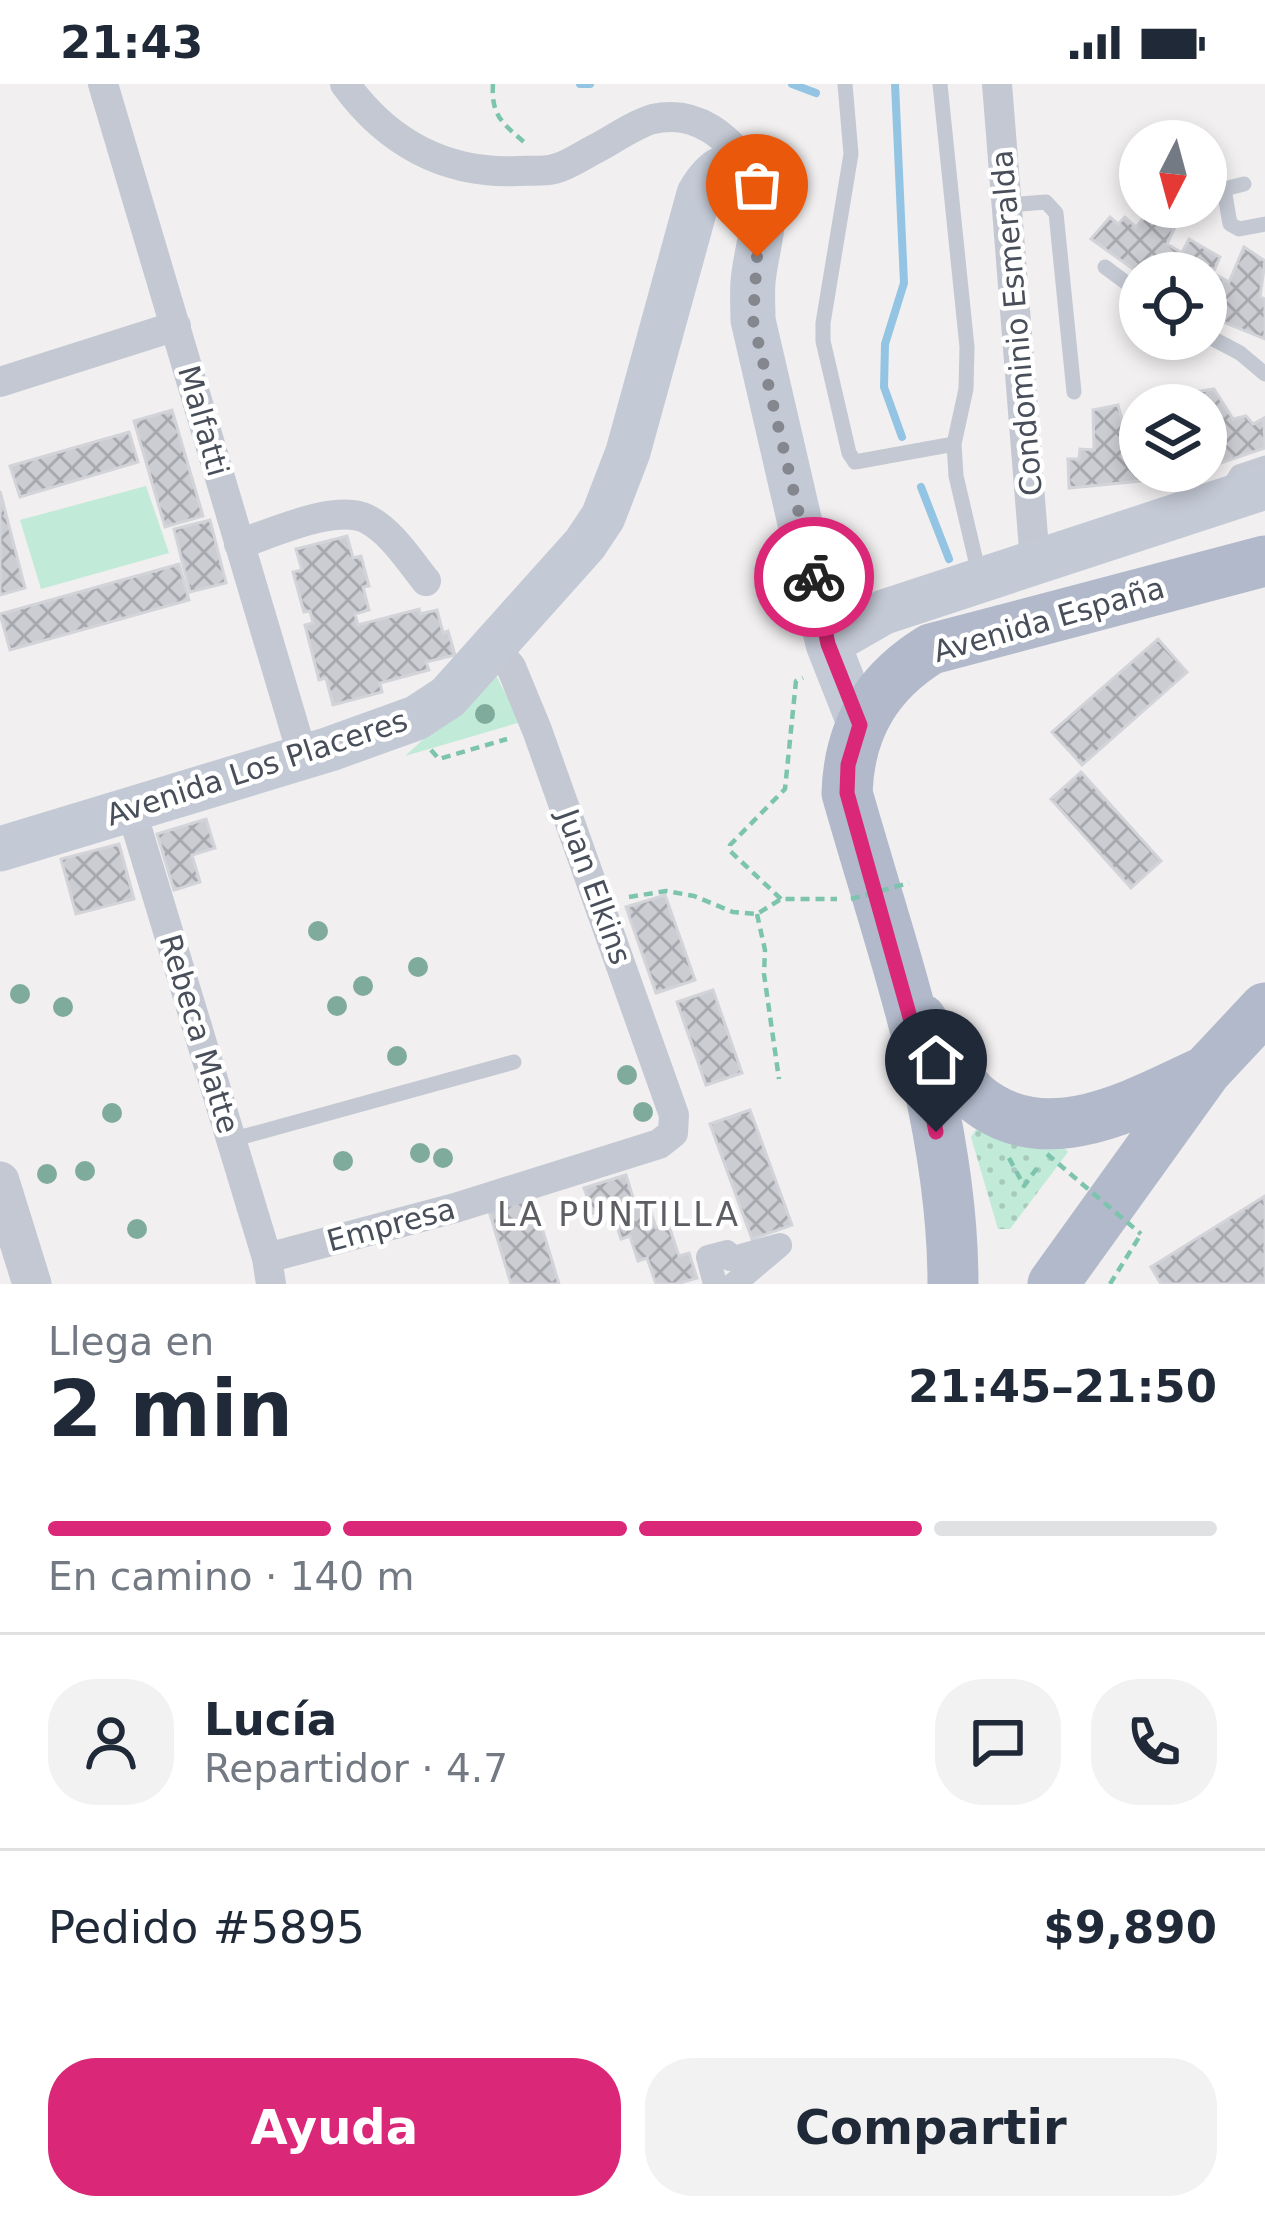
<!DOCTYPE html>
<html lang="es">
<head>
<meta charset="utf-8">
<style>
  :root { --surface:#fff; --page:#f2f2f3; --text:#1f2937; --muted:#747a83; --line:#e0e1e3; --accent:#db2777 }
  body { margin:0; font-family:"DejaVu Sans",sans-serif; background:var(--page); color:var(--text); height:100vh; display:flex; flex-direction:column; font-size:45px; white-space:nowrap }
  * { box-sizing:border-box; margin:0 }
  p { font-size:39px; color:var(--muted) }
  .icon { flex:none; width:66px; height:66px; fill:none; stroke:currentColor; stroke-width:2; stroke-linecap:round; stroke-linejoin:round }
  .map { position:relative; height:1200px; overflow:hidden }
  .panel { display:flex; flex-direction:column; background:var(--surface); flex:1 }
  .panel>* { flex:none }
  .needle { width:78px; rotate:186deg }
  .tools { position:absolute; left:1119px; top:36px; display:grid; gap:24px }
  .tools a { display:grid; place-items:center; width:108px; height:108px; border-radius:50%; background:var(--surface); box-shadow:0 6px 18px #0003; font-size:60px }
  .pin { position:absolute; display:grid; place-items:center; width:102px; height:102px; color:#fff; margin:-123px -51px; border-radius:50% 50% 50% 0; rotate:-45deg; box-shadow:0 0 12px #0007 }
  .pin .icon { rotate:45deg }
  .courier { position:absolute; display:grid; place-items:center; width:120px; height:120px; margin:-60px; border:9px solid #db2777; border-radius:50%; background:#fff; color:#222; box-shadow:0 3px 15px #0007 }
  .headline em { font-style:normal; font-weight:700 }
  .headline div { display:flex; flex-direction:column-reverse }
  .headline { display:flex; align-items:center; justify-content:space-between; height:204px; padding:0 48px }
  h1 { font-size:78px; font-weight:700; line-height:90px }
  .bar { display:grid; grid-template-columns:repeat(4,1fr); gap:18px 12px; align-content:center; height:144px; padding:0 48px }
  .bar i { height:15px; border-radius:9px; background:var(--line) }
  .bar .active { background:var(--accent) }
  .bar p { grid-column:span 4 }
  .line { display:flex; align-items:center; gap:30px; padding:0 48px; border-top:3px solid var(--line) }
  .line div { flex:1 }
  .round { display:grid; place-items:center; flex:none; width:126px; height:126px; border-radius:48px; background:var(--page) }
  .primary-button { display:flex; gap:24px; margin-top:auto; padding:24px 48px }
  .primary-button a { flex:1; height:138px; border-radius:48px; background:var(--accent); color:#fff; font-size:48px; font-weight:700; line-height:138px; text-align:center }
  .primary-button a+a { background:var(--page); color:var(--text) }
  .status { display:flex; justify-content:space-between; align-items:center; height:84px; padding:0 60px; background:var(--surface); direction:ltr }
  .status svg { height:33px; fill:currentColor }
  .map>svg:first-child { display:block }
  .grass { fill:url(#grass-dots) }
  .green { fill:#c1ead8 }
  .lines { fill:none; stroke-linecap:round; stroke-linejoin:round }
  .stream { stroke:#93c4e3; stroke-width:8 }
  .building { fill:url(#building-cross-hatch); stroke:#d3d4d9; stroke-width:3 }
  .path { stroke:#7dc4ae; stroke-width:4.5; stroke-dasharray:9 6; stroke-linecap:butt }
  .service { stroke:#c3c8d2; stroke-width:15 }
  .pedestrian { stroke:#c3c8d2; stroke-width:24 }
  .minor { stroke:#c3c8d2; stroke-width:30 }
  .tertiary { stroke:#c3c8d2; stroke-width:39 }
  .secondary { stroke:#c3c9d5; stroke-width:45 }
  .primary { stroke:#b1b9ca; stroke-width:51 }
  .path-bridge { stroke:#7dc4ae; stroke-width:4.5; stroke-dasharray:9 6; stroke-linecap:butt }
  .tree { fill:#7fab9c }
  .done { stroke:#84878e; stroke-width:12; stroke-dasharray:0 21.6 }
  .route { stroke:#db2777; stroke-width:15 }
  .labels { text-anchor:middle; stroke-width:9; stroke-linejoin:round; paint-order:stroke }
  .street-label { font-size:30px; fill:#494f5a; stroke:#fff }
  .neighbourhood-label { font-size:33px; letter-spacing:3px; fill:#5c5e63; stroke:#fff }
</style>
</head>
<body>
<div class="status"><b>21:43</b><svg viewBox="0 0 49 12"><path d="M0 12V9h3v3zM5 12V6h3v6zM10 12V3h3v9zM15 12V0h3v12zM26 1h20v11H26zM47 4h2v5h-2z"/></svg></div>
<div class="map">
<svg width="1265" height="1200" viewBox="0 0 1265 1200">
  <defs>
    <pattern id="grass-dots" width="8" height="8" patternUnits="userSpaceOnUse" patternTransform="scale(3)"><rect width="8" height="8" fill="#c1ead8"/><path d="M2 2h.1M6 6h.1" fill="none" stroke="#a7cabc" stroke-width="1.8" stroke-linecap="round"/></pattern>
    <pattern id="building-cross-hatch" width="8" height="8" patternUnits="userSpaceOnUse" patternTransform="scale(3)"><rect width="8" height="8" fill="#cccdd3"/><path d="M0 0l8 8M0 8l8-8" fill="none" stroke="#a8a9ae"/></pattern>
  </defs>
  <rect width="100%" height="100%" fill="#f1efef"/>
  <path class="grass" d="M 978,1042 L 1059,1058 L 1068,1068 L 1010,1145 L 998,1145 L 971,1053 Z"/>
  <path class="green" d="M 146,402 L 169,469 L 41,505 L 20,436 Z
    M 495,590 L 521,638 L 405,672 Z"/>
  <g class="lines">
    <path class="stream" d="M 580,0 L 590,0
      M 792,0 L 816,9
      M 895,0 L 904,199 L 885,260 L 884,303 L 902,353
      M 921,403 L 949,475"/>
  </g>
  <path class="building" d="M 1153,123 L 1183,126 L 1167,160 L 1182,169 L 1189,155 L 1220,173 L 1213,189 L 1229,198 L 1244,163 L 1265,177 L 1260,213 L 1265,215 L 1265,255 L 1206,231 L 1206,189 L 1140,190 L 1091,155 L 1110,133 L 1118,140 L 1125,133 L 1136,143 Z
    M 1214,305 L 1233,335 L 1246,332 L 1253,340 L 1264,334 L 1265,364 L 1206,384 L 1206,321 L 1193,321 L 1189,309 Z
    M 1118,321 L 1128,358 L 1140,356 L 1140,387 L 1199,387 L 1182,393 L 1069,404 L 1068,375 L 1079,375 L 1080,365 L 1094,366 L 1093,326 Z
    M 172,326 L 203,432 L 165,443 L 134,337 Z
    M 129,348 L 138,378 L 20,413 L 10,382 Z
    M 0,407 L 25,504 L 0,511 Z
    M 210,436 L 226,499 L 190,508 L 174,445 Z
    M 347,452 L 353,474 L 361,472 L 369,502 L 363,503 L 369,526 L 355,530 L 358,541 L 419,525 L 420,530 L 437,526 L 443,549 L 448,547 L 455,571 L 426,578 L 429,586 L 380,599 L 382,608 L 333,621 L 326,594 L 319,596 L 305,541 L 313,539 L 310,527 L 304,528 L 293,488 L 302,486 L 296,465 Z
    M 179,480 L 189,516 L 10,566 L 0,530 Z
    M 1158,555 L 1187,588 L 1082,681 L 1052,648 Z
    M 1081,688 L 1161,777 L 1131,804 L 1051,715 Z
    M 206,735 L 215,764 L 192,771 L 200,798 L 174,806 L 157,750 Z
    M 119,760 L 134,815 L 76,830 L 61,775 Z
    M 665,811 L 695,896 L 656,909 L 626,823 Z
    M 713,906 L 742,989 L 706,1001 L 677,918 Z
    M 750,1026 L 792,1141 L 752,1155 L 710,1040 Z
    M 626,1091 L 635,1120 L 647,1116 L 656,1144 L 668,1139 L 679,1172 L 689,1169 L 697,1194 L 677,1200 L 656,1200 L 647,1174 L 638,1177 L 630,1152 L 621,1155 L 611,1123 L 593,1129 L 584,1104 Z
    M 1265,1112 L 1265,1200 L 1161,1200 L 1151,1183 Z
    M 533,1114 L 559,1200 L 511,1200 L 489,1127 Z"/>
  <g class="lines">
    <path class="path" d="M 493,0 C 491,31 502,39 524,58
      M 431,666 L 439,675 L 507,655
      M 629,813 L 666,807 L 694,812 L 733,828 L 757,830 L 781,815 L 837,815
      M 781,815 L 730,767 L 730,761 L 785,705 L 796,597 L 803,594
      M 757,830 L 765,866 L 764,890 L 779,995
      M 1009,1074 L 1024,1102 L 1040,1080
      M 1110,1200 L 1141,1150"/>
    <path class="service" d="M 845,0 L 851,70 L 823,239 L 823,257 L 849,369 L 855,378 L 954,360
      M 940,0 L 967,263 L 966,305 L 954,360 L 956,392 L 979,490
      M 1244,100 L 1224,105 L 1230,140 L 1239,145 L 1265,140
      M 1008,121 L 1046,118 L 1056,129 L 1074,308
      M 1105,183 L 1140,209
      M 1206,251 L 1240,269 L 1265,290
      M 1229,402 L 1238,388 L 1265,379
      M 231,1056 L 514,978"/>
    <path class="pedestrian" d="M 715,1200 L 708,1173 L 727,1168 L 730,1175 L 780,1161 L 734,1200"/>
    <path class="minor" d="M 103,0 L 303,673
      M 345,0 C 387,58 445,90 517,87 C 529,86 543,88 554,85 C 568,82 583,71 595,65 C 613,56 634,40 653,35 C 698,25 728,54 753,86
      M 997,0 L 1035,478
      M 0,298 L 176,242
      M 239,460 C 271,450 336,419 367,435 C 392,448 409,476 426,497
      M 131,725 L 267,1174 L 271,1200
      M 267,1174 L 455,1124 L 659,1060 L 673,1049 L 674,1031 L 537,646 L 511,583 L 495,564"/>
    <path class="tertiary" d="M 0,1097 L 32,1200"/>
    <path class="secondary" d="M 828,560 L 884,528 L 1265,403
      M 0,765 L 330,665 L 416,634 L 448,613 L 585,460 L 603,433 L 628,368 L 699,110 C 713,86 725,76 753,86 C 775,118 756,162 753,198 C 752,211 753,224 753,236 L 828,560 L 860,641"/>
    <path class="primary" d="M 921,935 C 936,957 957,997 975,1013 C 1046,1073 1138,1018 1206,987
      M 953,1200 C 953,1033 892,868 847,709 C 849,645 877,598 931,565 L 1265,477
      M 1053,1200 L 1206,987 L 1265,924"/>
    <path class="path-bridge" d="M 851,815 L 909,799
      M 1047,1070 L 1141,1150"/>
  </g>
  <g class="tree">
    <circle cx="485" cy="630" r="10"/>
    <circle cx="318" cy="847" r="10"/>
    <circle cx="418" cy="883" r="10"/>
    <circle cx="363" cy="902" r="10"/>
    <circle cx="20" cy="910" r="10"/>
    <circle cx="337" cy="922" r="10"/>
    <circle cx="63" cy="923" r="10"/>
    <circle cx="397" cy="972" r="10"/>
    <circle cx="627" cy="991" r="10"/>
    <circle cx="643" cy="1028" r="10"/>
    <circle cx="112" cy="1029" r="10"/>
    <circle cx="420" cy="1069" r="10"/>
    <circle cx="443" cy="1074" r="10"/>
    <circle cx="343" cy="1077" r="10"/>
    <circle cx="85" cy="1087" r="10"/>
    <circle cx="47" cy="1090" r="10"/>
    <circle cx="137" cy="1145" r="10"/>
  </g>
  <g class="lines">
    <path class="done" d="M 757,173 L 753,236 L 814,493"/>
    <path class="route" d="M 814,493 L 828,560 L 860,641 L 848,681 L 847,709 L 922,976 L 936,1048"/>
  </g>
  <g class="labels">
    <g class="street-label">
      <text transform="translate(1017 239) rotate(-95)" y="10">Condominio Esmeralda</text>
      <text transform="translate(203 337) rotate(74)" y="10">Malfatti</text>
      <text transform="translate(1049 536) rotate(-16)" y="10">Avenida España</text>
      <text transform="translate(257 684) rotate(-18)" y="10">Avenida Los Placeres</text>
      <text transform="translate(594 803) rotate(70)" y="10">Juan Elkins</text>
      <text transform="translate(199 950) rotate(73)" y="10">Rebeca Matte</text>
      <text transform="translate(391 1141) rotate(-15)" y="10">Empresa</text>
    </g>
    <g class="neighbourhood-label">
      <text x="619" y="1142">LA PUNTILLA</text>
    </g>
  </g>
</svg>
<div class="tools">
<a><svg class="needle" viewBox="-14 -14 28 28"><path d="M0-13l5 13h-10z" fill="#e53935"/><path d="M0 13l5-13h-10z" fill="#747a83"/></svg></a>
<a><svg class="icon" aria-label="locate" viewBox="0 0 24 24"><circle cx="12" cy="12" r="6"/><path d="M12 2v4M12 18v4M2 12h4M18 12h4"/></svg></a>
<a><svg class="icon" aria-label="layers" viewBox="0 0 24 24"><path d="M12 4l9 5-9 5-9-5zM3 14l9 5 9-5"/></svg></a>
</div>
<div class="pin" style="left:757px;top:173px;background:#ea580c"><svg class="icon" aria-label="bag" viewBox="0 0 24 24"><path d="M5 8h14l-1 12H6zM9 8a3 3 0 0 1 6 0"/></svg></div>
<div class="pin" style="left:936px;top:1048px;background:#1f2937"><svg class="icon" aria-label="home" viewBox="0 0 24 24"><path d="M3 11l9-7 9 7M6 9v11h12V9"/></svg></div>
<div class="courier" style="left:814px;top:493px"><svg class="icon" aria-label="bike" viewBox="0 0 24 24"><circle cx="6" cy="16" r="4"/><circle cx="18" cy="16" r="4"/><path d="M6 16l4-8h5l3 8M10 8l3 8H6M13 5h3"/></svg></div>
</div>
<section class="panel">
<div class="headline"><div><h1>2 min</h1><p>Llega en</p></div><em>21:45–21:50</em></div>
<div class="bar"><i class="active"></i><i class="active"></i><i class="active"></i><i></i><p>En camino · 140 m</p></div>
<div class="line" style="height:216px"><a class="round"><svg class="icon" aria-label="person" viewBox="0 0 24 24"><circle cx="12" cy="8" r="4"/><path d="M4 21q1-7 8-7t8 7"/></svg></a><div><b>Lucía</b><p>Repartidor · 4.7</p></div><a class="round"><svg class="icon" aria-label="chat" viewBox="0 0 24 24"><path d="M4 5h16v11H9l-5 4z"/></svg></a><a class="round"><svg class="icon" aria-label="phone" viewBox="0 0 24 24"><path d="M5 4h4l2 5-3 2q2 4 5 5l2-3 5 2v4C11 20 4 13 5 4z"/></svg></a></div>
<div class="line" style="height:156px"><div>Pedido #5895</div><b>$9,890</b></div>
<div class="primary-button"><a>Ayuda</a><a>Compartir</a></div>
</section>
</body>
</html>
